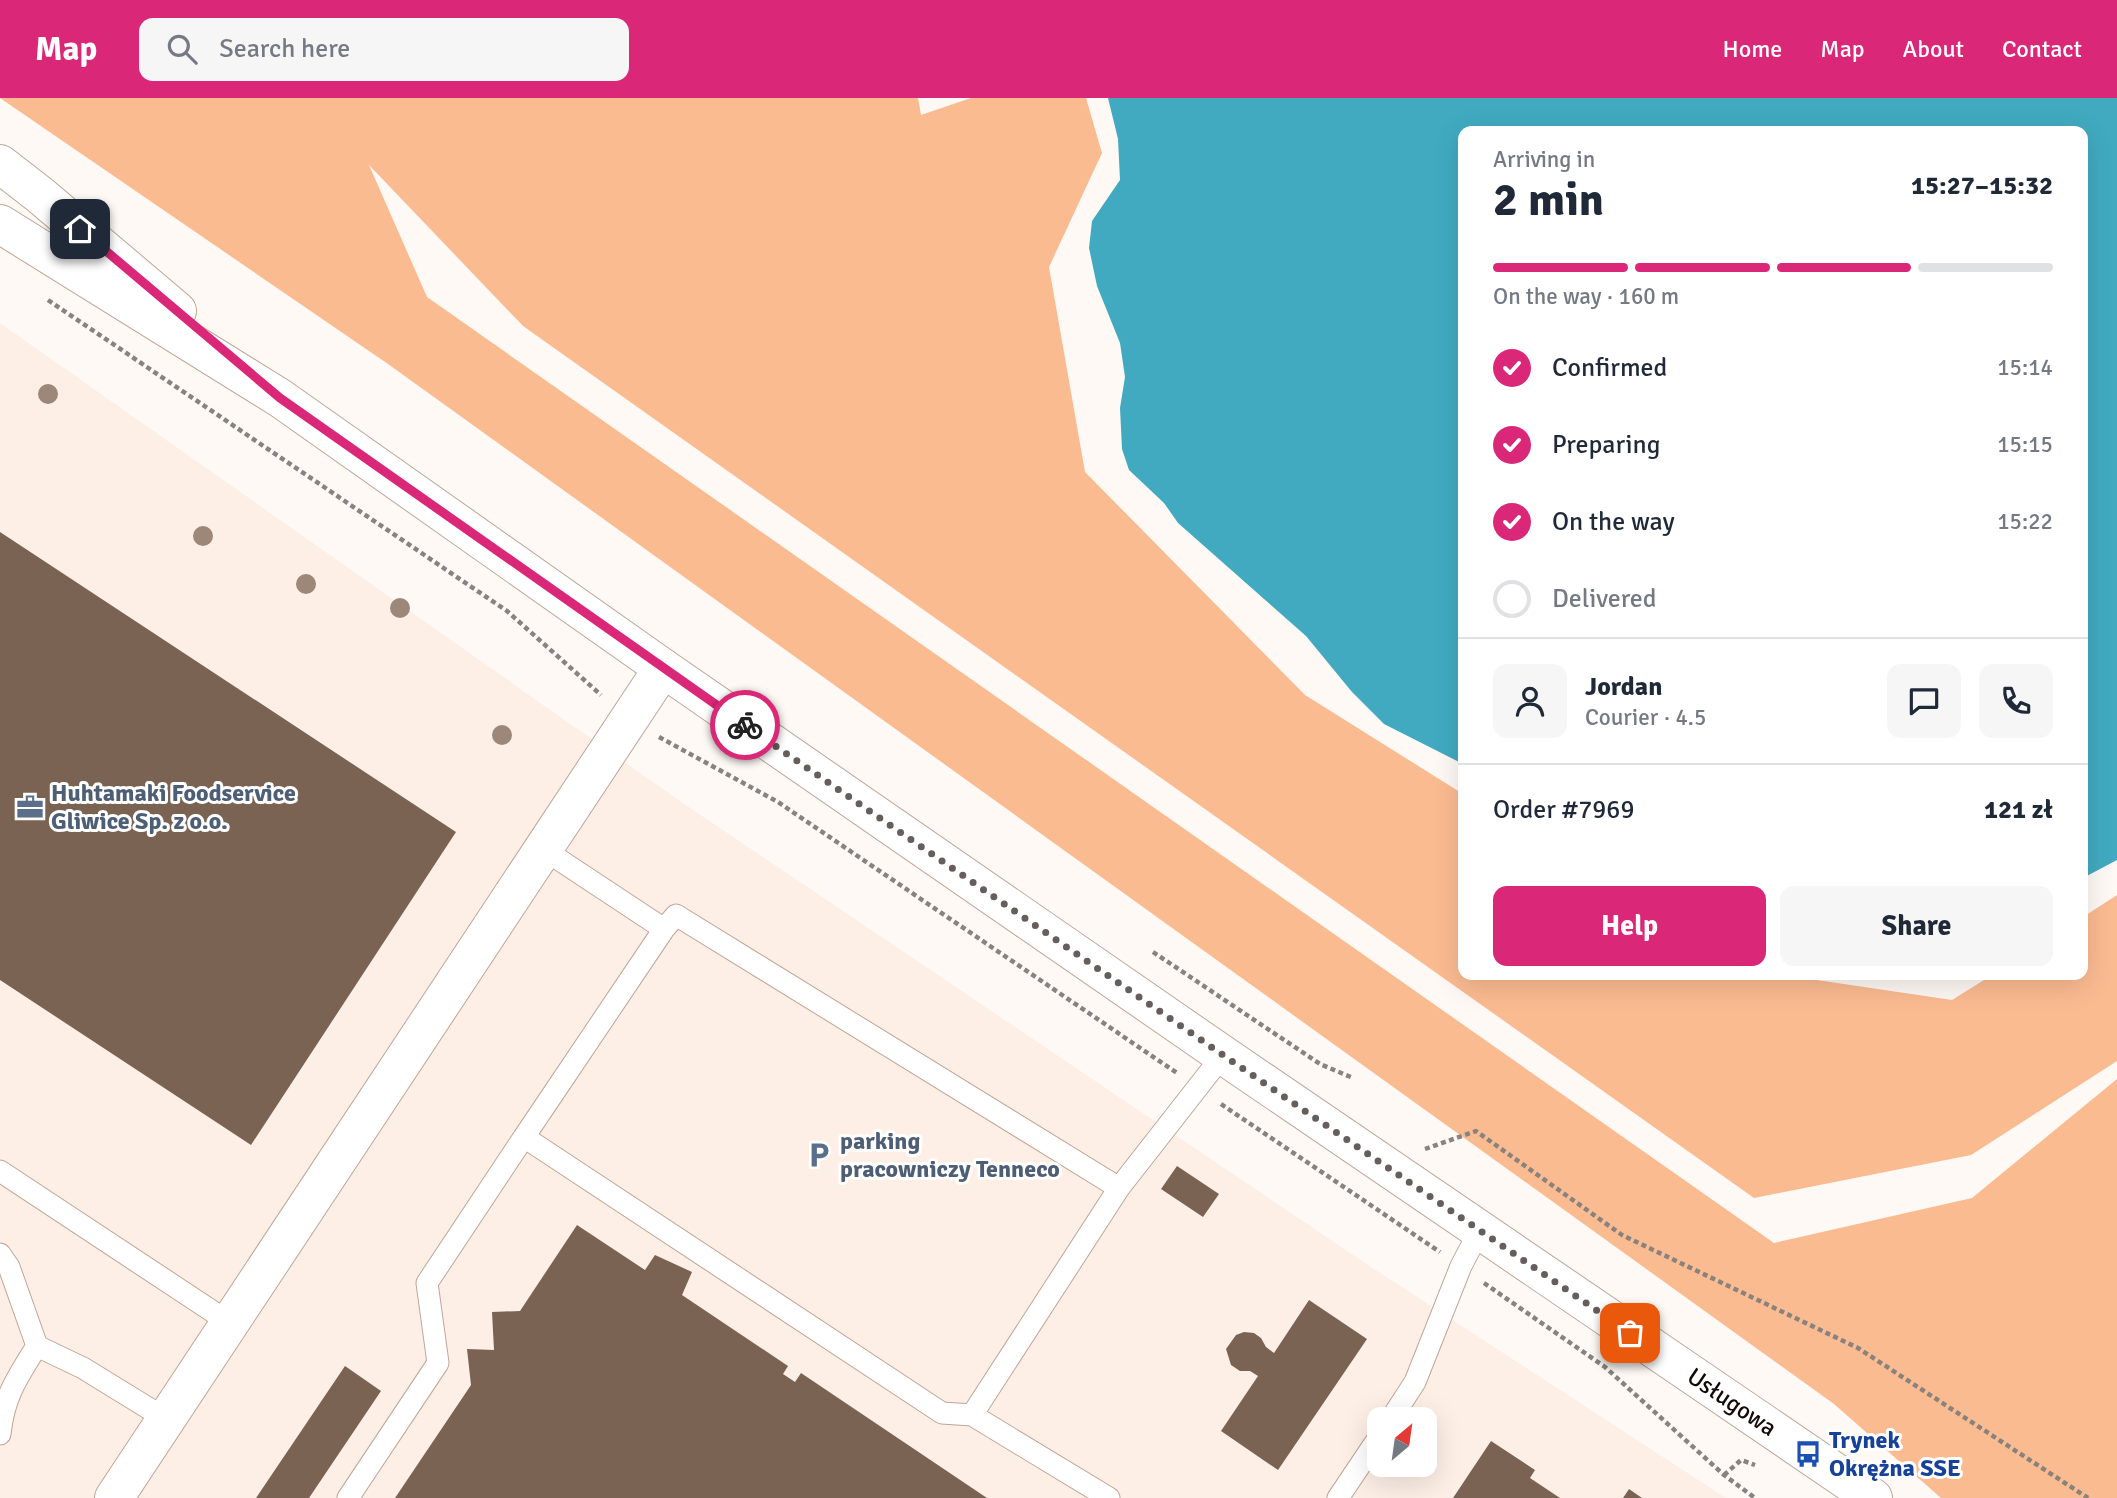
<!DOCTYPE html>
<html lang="en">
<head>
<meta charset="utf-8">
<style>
  :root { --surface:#fff; --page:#f6f6f7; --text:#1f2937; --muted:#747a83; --line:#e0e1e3; --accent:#db2777 }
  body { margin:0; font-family:Signika,sans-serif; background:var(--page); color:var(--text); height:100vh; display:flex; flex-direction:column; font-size:26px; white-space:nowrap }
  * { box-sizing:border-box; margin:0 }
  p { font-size:23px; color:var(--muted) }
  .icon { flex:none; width:38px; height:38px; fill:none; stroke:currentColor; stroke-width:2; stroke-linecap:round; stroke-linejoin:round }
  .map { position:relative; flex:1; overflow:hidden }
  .drawer { position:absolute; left:1458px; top:28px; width:630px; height:854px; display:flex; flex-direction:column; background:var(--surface); border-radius:14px; box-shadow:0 7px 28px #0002 }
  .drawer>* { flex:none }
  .needle { width:46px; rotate:29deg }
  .buttons { position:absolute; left:1367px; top:1309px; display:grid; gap:14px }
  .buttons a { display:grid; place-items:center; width:70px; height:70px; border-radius:14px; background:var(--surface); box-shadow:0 7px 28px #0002; font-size:35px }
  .pin { position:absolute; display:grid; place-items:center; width:60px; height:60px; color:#fff; margin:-30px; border-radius:14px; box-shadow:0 4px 10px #0006 }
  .courier { position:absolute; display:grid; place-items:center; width:70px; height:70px; margin:-35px; border:5px solid #db2777; border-radius:50%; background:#fff; color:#222; box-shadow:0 2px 9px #0007 }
  .head em { font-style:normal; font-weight:800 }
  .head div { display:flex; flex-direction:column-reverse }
  .head { display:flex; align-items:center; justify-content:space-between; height:119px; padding:0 35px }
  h1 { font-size:46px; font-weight:800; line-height:52px }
  .bar { display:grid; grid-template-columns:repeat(4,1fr); gap:10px 7px; align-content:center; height:84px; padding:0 35px }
  .bar i { height:9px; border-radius:5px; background:var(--line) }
  .bar .active { background:var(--accent) }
  .bar p { grid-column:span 4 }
  .line { display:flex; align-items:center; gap:18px; padding:0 35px; border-top:2px solid var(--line) }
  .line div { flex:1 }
  .round { display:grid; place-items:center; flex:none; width:74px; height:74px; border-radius:14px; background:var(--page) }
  ol { padding:0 35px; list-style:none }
  li { display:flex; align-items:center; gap:21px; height:77px }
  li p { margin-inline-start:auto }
  li .icon { padding:7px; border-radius:50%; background:var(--accent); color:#fff; stroke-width:4 }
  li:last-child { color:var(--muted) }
  li i { width:38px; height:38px; border:4px solid var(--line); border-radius:50% }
  .primary-button { display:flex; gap:14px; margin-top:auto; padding:14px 35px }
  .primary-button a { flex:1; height:80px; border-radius:14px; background:var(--accent); color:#fff; font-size:28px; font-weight:800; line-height:80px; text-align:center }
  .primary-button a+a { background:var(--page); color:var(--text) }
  header { display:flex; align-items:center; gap:42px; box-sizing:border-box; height:98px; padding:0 35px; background:var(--accent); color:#fff }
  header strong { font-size:33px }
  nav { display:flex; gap:38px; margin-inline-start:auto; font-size:24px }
  .search { width:490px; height:63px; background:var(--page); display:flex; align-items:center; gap:18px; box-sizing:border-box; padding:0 24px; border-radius:14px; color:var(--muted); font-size:26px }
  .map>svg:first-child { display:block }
  .built { fill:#fdefe6; fill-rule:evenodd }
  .green { fill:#fbbb91 }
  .water { fill:#41aac0 }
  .building { fill:#7b6354 }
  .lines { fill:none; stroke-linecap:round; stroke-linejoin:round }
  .service-casing { stroke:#bfa595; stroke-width:23 }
  .minor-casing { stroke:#bfa595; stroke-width:40 }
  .tertiary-casing { stroke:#bfa595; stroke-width:40 }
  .path { stroke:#89827d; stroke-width:4.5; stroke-dasharray:5 3.5; stroke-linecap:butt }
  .service { stroke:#fff; stroke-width:21 }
  .minor { stroke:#fff; stroke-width:38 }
  .tertiary { stroke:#fff; stroke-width:38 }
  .tree { fill:#9c8778 }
  .done { stroke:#665e5a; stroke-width:7; stroke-dasharray:0 12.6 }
  .route { stroke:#db2777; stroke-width:9 }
  .labels { text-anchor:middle; stroke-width:6; stroke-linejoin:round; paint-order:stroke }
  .service-label { font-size:24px; font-weight:bold; fill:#4e5e75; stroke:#fff; text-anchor:start }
  .street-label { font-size:24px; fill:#140b06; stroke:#fff }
  .transit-label { font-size:24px; font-weight:bold; fill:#164399; stroke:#fff; text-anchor:start }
</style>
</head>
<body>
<header>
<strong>Map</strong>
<div class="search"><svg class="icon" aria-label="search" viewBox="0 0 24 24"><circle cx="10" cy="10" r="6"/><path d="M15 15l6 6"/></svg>Search here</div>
<nav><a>Home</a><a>Map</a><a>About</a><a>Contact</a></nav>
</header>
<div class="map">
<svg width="2117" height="1400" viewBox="0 0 2117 1400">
  <rect width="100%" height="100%" fill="#fef9f5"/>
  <path class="built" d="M 0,225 L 677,701 L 1371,1169 L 1726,1400 L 0,1400 ZM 1379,1321 L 1424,1321 L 1424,1367 L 1379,1367 Z"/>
  <path class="green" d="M 0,0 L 918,0 L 921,17 L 971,0 L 1086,0 L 1102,55 L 1049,169 L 1085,374 L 1305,597 L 1463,696 L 1463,877 L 1783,877 L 1952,902 L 1992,877 L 2082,877 L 2083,819 L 2117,797 L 2117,963 L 1971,1057 L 1754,1100 L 523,228 L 369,67 L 427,199 L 1774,1145 L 1972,1100 L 2117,981 L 2117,1400 L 1941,1400 L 1834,1306 L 388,266 Z"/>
  <path class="water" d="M 1108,0 L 2117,0 L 2117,762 L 2083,780 L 2082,33 L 1463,33 L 1463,666 L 1384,626 L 1352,594 L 1306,538 L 1178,425 L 1164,405 L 1129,372 L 1122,351 L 1120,310 L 1125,279 L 1120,245 L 1097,188 L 1089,150 L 1092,123 L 1120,82 L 1118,41 Z"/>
  <path class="building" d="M 0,434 L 456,734 L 251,1047 L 0,882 Z
    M 1177,1068 L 1219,1096 L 1203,1119 L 1161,1091 Z
    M 577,1127 L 645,1172 L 655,1157 L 692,1174 L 682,1197 L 788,1268 L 783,1276 L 795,1284 L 801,1275 L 987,1400 L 395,1400 L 471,1287 L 467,1251 L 494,1252 L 492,1214 L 520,1213 Z
    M 1309,1202 L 1367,1241 L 1278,1372 L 1221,1333 L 1258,1278 L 1250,1273 L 1240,1273 L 1231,1267 L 1226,1251 L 1236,1237 L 1244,1234 L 1254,1235 L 1261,1240 L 1266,1249 L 1274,1255 Z
    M 345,1268 L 381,1293 L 309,1400 L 256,1400 Z
    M 1491,1343 L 1535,1372 L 1530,1380 L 1560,1400 L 1453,1400 Z
    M 1629,1391 L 1642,1400 L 1623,1400 Z"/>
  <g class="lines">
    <defs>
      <path id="service" d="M 543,751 L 664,831
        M 524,1039 L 664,831 L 676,817 L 1119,1090
        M 0,1073 L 230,1225
        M 0,1156 L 9,1169 L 37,1248 L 83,1270 L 166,1321
        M 972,1317 L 1119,1090 L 1223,957
        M 1391,1321 L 1415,1284 L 1461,1168 L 1480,1132
        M 0,1336 C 4,1298 17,1280 37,1248
        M 348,1400 L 438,1265 L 427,1185 L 524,1039 L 942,1315 L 972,1317 L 1109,1400
        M 1338,1400 L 1379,1339"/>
      <path id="minor" d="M 114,1400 L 663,570"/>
      <path id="tertiary" d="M 0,66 L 40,97 L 177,213
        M 0,126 L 280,300 L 663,570 L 1223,957 L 1873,1400"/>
    </defs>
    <use href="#service" class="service-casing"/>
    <use href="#minor" class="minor-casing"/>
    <use href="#tertiary" class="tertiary-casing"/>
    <path class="path" d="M 48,202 L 507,513 L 601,597
      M 659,639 L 778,704 L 1177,975
      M 1153,854 L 1320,966 L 1353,980
      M 1221,1006 L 1440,1154
      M 1425,1051 L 1476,1033 L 1622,1137 L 1858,1250 L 2088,1400
      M 1484,1185 L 1605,1269 L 1724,1377 L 1755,1400
      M 1724,1377 L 1741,1362 L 1755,1367"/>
    <use href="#service" class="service"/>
    <use href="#minor" class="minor"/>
    <use href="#tertiary" class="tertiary"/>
  </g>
  <g class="tree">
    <circle cx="48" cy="296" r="10"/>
    <circle cx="203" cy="438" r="10"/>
    <circle cx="306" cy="486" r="10"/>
    <circle cx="400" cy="510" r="10"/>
    <circle cx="502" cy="637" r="10"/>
  </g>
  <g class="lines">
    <path class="done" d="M 745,627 L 1223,957 L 1630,1235"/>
    <path class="route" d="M 80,131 L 280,300 L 745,627"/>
  </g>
  <defs>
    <symbol id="office-bare" viewBox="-9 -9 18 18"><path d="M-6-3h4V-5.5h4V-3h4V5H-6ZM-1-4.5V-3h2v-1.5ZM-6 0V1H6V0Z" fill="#5c6f8a" stroke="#fff" stroke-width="2.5" paint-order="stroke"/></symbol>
    <symbol id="parking-bare" viewBox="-9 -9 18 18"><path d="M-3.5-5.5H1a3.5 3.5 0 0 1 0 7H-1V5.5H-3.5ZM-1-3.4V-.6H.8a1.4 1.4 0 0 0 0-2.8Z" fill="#5c6f8a" stroke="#fff" stroke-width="2.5" paint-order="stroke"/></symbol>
    <symbol id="bus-bare" viewBox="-9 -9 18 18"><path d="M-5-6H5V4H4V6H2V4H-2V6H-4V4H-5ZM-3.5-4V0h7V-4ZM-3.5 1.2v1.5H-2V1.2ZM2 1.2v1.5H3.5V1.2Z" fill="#1a4fb4" stroke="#fff" stroke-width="2.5" paint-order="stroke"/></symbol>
  </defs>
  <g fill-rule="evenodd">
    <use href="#office-bare" x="11" y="690" width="38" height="38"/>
    <use href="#parking-bare" x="800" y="1038" width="38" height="38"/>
    <use href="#bus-bare" x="1789" y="1337" width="38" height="38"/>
  </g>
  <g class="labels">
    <g class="service-label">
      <text x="51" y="703">Huhtamaki Foodservice<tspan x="51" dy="28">Gliwice Sp. z o.o.</tspan></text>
      <text x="840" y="1051">parking<tspan x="840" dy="28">pracowniczy Tenneco</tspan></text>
    </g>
    <g class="street-label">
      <text transform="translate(1732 1304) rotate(34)" y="8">Usługowa</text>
    </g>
    <g class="transit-label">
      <text x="1829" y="1350">Trynek<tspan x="1829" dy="28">Okrężna SSE</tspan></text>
    </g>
  </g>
</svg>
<div class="buttons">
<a><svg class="needle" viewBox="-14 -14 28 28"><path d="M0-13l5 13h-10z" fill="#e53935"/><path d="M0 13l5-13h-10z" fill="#747a83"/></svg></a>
</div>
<div class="pin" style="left:1630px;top:1235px;background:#ea580c"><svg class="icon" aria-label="bag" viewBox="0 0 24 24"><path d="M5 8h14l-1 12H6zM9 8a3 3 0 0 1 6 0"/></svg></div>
<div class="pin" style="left:80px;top:131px;background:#1f2937"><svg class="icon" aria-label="home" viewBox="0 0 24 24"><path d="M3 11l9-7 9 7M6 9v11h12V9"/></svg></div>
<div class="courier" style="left:745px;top:627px"><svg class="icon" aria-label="bike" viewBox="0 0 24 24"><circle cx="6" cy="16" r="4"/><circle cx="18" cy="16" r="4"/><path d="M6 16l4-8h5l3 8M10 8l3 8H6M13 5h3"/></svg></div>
<section class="drawer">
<div class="head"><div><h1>2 min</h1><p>Arriving in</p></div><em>15:27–15:32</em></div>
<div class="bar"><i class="active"></i><i class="active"></i><i class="active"></i><i></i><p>On the way · 160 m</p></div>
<ol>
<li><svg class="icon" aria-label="check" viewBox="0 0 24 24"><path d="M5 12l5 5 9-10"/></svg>Confirmed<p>15:14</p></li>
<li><svg class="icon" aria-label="check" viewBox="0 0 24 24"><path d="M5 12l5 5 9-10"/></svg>Preparing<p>15:15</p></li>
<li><svg class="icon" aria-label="check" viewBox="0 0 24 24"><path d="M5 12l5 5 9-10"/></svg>On the way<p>15:22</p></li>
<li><i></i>Delivered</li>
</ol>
<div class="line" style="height:126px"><a class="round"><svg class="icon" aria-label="person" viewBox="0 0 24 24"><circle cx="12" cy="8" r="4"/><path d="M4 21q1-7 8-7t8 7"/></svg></a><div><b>Jordan</b><p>Courier · 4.5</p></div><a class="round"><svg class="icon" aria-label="chat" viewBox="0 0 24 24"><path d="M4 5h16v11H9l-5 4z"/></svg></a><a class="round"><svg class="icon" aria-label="phone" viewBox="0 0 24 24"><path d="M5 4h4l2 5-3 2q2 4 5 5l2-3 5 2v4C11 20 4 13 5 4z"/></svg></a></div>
<div class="line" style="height:91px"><div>Order #7969</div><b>121 zł</b></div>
<div class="primary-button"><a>Help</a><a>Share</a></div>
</section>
</div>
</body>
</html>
